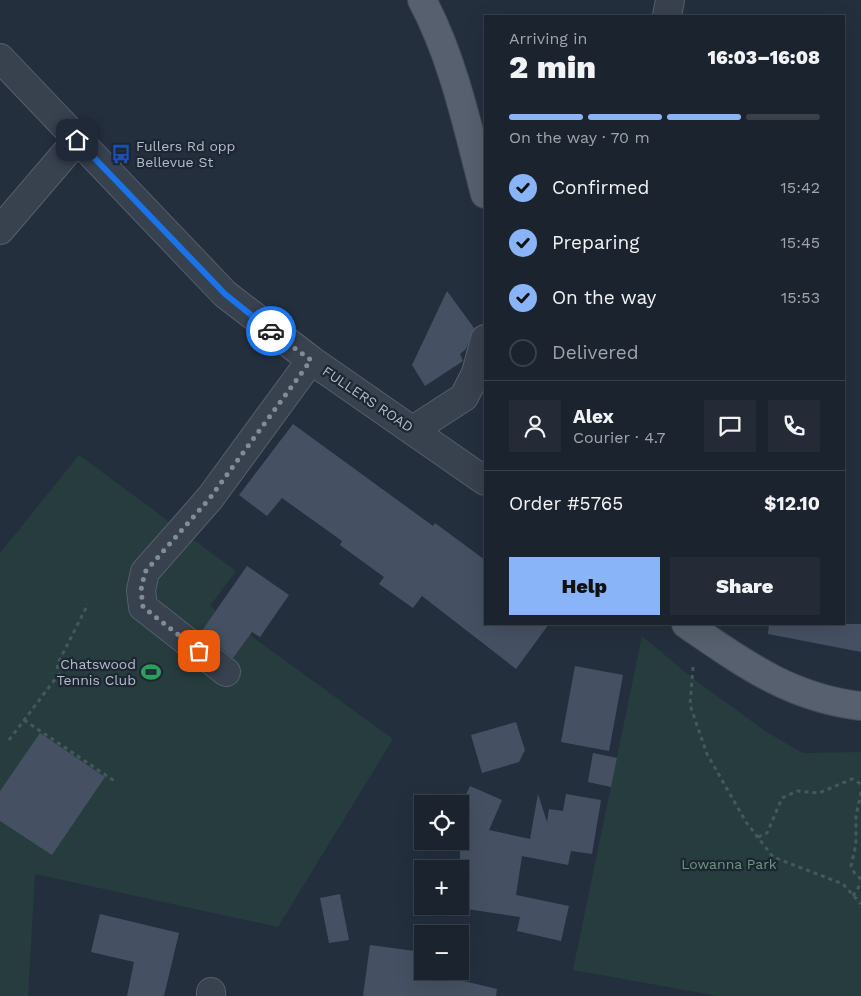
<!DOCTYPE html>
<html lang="en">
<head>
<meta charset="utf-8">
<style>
  :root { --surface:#1b232e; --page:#242b36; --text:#f1f3f6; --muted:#a0a4aa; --line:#39404a; --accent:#8ab4f8 }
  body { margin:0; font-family:"Work Sans",sans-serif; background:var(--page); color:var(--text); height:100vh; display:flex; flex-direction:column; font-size:19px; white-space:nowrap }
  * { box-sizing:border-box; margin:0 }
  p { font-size:16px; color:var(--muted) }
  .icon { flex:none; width:28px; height:28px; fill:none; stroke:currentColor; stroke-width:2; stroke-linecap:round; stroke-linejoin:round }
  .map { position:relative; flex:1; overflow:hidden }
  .side { position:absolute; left:484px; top:15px; width:361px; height:610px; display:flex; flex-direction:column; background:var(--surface); border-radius:0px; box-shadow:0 5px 20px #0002,0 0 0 1px var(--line) }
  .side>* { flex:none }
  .controls { position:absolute; left:414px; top:795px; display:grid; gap:10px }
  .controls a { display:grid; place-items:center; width:55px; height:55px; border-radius:0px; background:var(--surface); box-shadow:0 5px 20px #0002,0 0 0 1px var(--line); font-size:25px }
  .pin { position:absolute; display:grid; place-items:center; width:42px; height:42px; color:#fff; margin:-21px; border-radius:10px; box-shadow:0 2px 8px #0006 }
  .courier { position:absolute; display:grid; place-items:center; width:50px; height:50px; margin:-25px; border:4px solid #1a73e8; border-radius:50%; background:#fff; color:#222; box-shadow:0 1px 6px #0007 }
  .headline em { font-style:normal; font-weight:800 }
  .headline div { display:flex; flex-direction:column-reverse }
  .headline { display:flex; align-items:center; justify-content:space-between; height:85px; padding:0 25px }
  h1 { font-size:32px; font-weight:800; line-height:38px }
  .bar { display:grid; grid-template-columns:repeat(4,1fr); gap:8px 5px; align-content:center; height:60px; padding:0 25px }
  .bar i { height:6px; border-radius:4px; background:var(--line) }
  .bar .selected { background:var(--accent) }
  .bar p { grid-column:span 4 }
  .line { display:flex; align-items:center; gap:12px; padding:0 25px; border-top:1px solid var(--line) }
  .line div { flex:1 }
  .round { display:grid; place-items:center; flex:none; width:52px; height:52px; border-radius:0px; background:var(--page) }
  ol { padding:0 25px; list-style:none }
  li { display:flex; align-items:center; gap:15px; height:55px }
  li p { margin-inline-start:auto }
  li .icon { padding:5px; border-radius:50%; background:var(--accent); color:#111; stroke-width:4 }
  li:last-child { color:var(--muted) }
  li i { width:28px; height:28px; border:2px solid var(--line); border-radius:50% }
  .action { display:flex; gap:10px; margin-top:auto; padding:10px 25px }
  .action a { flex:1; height:58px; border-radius:0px; background:var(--accent); color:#111; font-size:20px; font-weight:800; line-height:58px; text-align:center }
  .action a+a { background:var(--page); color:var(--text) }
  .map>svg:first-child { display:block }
  .green { fill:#263c3f }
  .building { fill:#455162 }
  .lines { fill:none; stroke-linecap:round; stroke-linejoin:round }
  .minor-casing { stroke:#565f6c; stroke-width:30 }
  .major-casing { stroke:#414a57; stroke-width:30 }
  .path { stroke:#44595c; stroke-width:3; stroke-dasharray:4 4; stroke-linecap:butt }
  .minor { stroke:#38414e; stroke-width:28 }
  .major { stroke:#56606e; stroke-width:28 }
  .done { stroke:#828b98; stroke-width:5; stroke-dasharray:0 9 }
  .route { stroke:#1a73e8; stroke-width:6 }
  .labels { text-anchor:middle; stroke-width:4.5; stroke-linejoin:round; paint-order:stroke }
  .poi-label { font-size:14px; fill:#b4bcc9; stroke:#1d2633; text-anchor:start }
  .street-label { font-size:14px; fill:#b4bcc9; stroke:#1d2633 }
  .park-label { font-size:14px; fill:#6b9a76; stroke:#1d2633 }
</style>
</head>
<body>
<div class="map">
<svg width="861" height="996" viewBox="0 0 861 996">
  <rect width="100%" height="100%" fill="#242f3e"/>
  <path class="green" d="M 79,455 L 236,571 L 210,606 L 393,739 L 278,927 L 35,874 L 28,996 L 0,996 L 0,553 Z
    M 642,636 L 691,677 L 765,731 L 803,753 L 861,752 L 861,996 L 718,996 L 573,970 Z"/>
  <path class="building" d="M 447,291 L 474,328 L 466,349 L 460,354 L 463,361 L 425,386 L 412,365 Z
    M 293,424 L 433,526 L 435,523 L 485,560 L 485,624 L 549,624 L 516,669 L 422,596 L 413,608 L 379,584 L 384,577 L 340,545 L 342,541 L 282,498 L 267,516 L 239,495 Z
    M 247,566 L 289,595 L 260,637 L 252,632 L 233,658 L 201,632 Z
    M 769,624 L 861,624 L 861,652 L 768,634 Z
    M 575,666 L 623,675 L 609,751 L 561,742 Z
    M 516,722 L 525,750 L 519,762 L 482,773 L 471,735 Z
    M 40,733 L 105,777 L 52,855 L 0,821 L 0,791 Z
    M 593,753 L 617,758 L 611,787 L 588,782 Z
    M 470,786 L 502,800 L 489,830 L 530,839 L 538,794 L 547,822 L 549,809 L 563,811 L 566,794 L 601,800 L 592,854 L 571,851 L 568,865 L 522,856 L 516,895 L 569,906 L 561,941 L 517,931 L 520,917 L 460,908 L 460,807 Z
    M 340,894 L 349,940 L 329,943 L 320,898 Z
    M 100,914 L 179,933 L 164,996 L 127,996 L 134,962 L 91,952 Z
    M 370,945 L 422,952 L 422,971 L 497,989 L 496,996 L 363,996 Z"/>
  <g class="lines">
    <defs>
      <path id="minor" d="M 667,16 L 670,0
        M 0,58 L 225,294 L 311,360 L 485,481
        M 0,230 L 77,140
        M 413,430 L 464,397 L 476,373 L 485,339
        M 226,672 L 143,607 L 141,590 L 145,572 L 210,498 L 311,360
        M 211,996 L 211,992"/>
      <path id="major" d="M 422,0 C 454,60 468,129 485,194
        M 686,624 C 743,663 790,698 861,706"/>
    </defs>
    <use href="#minor" class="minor-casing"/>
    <use href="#major" class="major-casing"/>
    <path class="path" d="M 693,667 L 690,705 L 707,754 L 746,822 L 773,857 L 843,884 L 861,904
      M 24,720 L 116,782
      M 9,740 L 59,674 L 57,665 L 88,604
      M 861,792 L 856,816 L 856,844 L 851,866 L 855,874 L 861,879
      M 758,837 L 767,833 L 782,798 L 797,791 L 819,793 L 852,779 L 861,784
      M 853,896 L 861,883"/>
    <use href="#minor" class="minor"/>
    <use href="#major" class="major"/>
  </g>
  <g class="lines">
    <path class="done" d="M 199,651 L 143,607 L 141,590 L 145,572 L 210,498 L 311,360 L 271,331"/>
    <path class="route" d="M 77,140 L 225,294 L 271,331"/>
  </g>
  <defs>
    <symbol id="bus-bare" viewBox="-9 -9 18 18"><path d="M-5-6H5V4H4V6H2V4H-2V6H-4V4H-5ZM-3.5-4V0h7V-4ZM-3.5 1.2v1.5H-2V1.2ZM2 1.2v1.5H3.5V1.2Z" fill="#1a4fb4" stroke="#1d2633" stroke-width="2.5" paint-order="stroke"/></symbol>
    <symbol id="stadium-bare" viewBox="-9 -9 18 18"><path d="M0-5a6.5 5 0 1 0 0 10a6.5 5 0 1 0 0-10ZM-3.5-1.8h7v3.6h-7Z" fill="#2e9e5b" stroke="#1d2633" stroke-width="2.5" paint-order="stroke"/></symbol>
  </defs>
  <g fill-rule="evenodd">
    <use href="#bus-bare" x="107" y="140" width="28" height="28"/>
    <use href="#stadium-bare" x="137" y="658" width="28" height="28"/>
  </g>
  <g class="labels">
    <g class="poi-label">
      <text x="136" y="151">Fullers Rd opp<tspan x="136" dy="16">Bellevue St</tspan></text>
      <text x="136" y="669" text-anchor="end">Chatswood<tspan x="136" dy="16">Tennis Club</tspan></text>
    </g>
    <g class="street-label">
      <text transform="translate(368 399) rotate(34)" y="5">FULLERS ROAD</text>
    </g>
    <g class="park-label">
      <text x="729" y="869">Lowanna Park</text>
    </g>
  </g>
</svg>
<div class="controls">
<a><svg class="icon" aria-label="locate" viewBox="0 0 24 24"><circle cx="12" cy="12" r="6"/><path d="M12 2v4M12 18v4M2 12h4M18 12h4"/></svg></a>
<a>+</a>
<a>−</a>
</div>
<div class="pin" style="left:199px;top:651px;background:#ea580c"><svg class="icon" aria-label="bag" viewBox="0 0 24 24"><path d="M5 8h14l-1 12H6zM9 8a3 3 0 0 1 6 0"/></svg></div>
<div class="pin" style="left:77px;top:140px;background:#1f2937"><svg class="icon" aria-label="home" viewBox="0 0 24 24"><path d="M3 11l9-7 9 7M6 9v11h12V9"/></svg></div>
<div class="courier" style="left:271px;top:331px"><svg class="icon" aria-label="car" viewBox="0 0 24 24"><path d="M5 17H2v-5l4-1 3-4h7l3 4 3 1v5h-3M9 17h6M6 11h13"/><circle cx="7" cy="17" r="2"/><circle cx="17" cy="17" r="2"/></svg></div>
<section class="side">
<div class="headline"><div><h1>2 min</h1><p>Arriving in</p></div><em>16:03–16:08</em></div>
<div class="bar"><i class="selected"></i><i class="selected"></i><i class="selected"></i><i></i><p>On the way · 70 m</p></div>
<ol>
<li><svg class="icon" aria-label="check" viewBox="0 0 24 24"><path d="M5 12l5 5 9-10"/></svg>Confirmed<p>15:42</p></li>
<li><svg class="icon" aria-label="check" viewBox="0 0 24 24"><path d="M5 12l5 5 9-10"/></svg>Preparing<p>15:45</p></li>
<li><svg class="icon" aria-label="check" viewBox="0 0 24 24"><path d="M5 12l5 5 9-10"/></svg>On the way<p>15:53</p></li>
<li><i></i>Delivered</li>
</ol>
<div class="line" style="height:90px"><a class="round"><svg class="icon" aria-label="person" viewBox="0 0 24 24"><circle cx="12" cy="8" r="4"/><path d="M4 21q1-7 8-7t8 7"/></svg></a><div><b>Alex</b><p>Courier · 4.7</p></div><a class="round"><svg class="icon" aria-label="chat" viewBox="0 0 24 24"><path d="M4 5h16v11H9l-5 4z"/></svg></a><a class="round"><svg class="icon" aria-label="phone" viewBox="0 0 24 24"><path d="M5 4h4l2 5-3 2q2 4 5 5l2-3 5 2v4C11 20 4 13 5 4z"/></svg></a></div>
<div class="line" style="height:65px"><div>Order #5765</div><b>$12.10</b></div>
<div class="action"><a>Help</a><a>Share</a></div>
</section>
</div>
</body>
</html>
